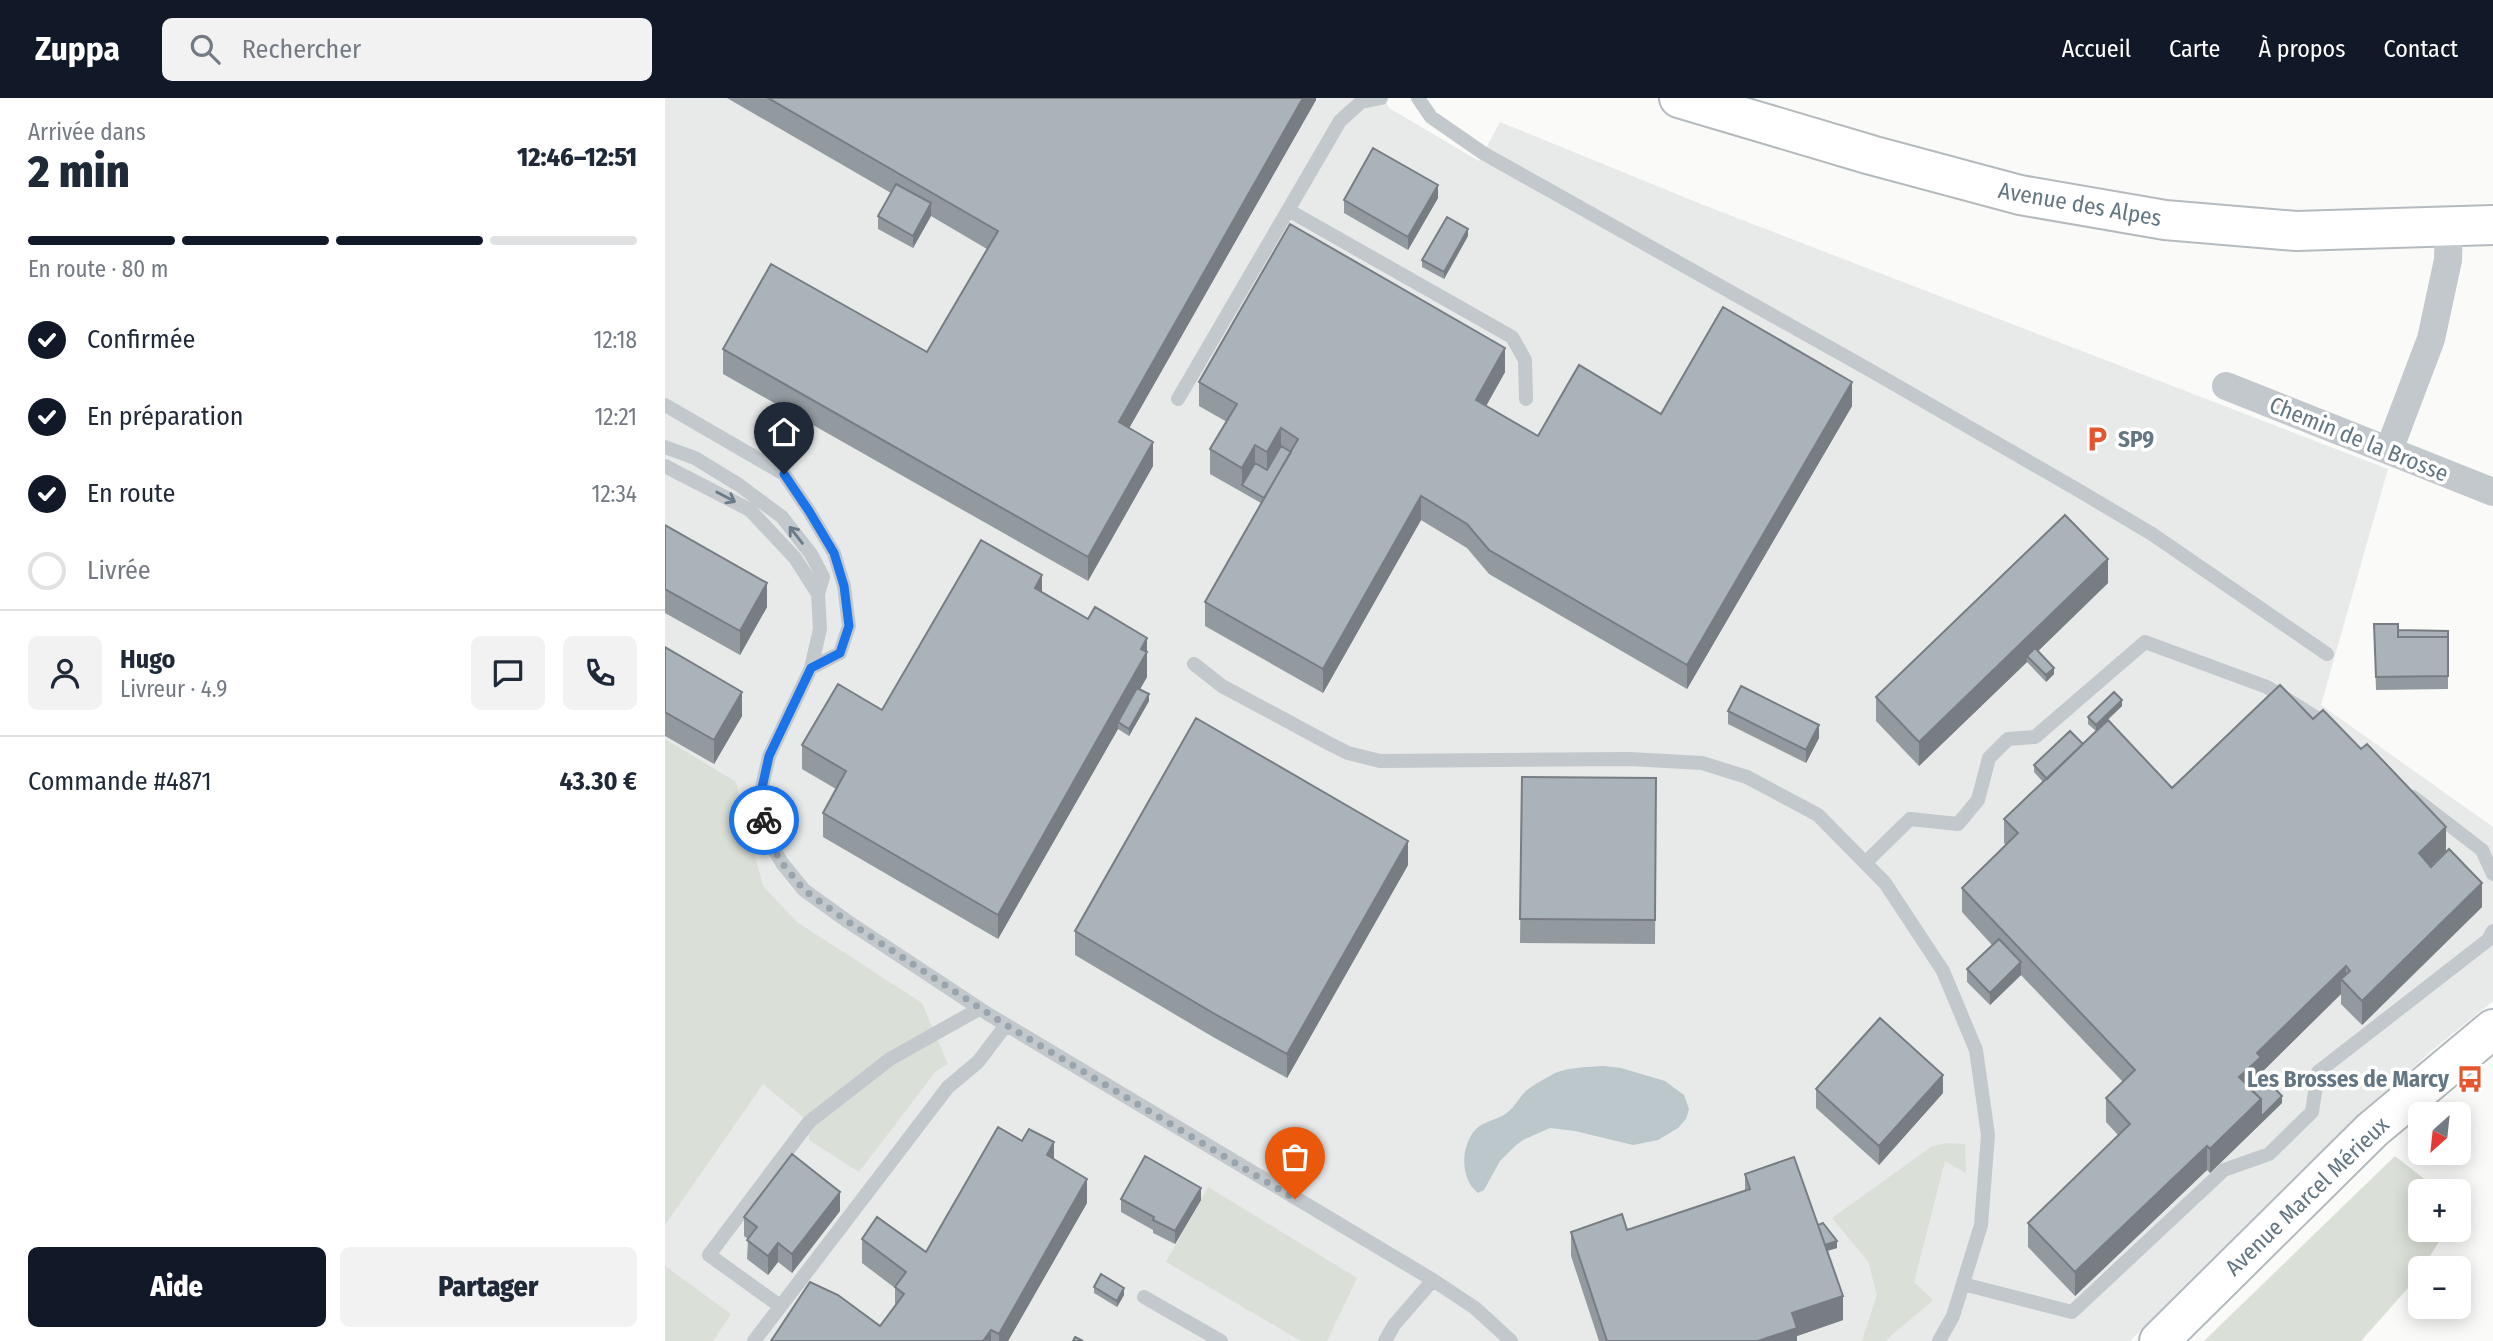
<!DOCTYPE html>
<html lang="fr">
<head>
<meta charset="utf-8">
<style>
  :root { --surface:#fff; --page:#f2f2f3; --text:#1f2937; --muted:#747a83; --line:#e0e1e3; --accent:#111827 }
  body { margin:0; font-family:"Fira Sans Condensed",sans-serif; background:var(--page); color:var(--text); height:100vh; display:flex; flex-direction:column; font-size:26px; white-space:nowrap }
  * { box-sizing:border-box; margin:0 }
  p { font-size:23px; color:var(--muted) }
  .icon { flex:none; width:38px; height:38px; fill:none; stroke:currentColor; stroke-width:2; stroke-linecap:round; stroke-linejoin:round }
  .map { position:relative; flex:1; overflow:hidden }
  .sheet { display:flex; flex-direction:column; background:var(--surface); width:665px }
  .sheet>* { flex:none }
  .needle { width:46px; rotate:207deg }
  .fabs { position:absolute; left:1743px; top:1004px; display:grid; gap:14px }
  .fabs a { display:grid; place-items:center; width:63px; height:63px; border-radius:10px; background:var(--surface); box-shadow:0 4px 18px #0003; font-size:35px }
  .pin { position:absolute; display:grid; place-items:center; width:60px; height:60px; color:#fff; margin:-72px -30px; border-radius:50% 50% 50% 0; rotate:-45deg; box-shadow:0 0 7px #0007 }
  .pin .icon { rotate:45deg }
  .courier { position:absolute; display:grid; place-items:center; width:70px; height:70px; margin:-35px; border:5px solid #1a73e8; border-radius:50%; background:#fff; color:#222; box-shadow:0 2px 9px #0007 }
  .overview em { font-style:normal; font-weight:800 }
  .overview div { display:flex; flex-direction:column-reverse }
  .overview { display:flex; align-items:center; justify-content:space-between; height:119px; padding:0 28px }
  h1 { font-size:46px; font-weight:800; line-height:52px }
  .bar { display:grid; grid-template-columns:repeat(4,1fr); gap:10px 7px; align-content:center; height:84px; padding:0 28px }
  .bar i { height:9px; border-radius:5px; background:var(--line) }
  .bar .on { background:var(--accent) }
  .bar p { grid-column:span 4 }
  .line { display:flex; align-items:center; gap:18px; padding:0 28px; border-top:2px solid var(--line) }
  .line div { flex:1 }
  .round { display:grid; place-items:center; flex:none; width:74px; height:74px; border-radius:10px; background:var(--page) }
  ol { padding:0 28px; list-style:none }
  li { display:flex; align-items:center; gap:21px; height:77px }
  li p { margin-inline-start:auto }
  li .icon { padding:7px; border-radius:50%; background:var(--accent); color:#fff; stroke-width:4 }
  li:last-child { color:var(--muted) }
  li i { width:38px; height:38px; border:4px solid var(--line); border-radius:50% }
  .primary-button { display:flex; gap:14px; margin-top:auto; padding:14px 28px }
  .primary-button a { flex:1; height:80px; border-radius:10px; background:var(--accent); color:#fff; font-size:28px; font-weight:800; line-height:80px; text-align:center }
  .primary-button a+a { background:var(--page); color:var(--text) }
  header { display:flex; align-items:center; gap:42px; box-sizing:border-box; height:98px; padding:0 35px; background:var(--accent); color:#fff }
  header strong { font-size:33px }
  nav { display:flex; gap:38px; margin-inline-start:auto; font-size:24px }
  .search { width:490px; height:63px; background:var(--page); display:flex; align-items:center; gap:18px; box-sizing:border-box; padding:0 24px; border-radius:10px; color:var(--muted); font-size:26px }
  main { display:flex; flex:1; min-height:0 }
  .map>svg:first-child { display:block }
  .built { fill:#e8e9e9 }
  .green { fill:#dadfd7 }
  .water { fill:#bbc7cb }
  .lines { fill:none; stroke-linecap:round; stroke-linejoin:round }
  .secondary-casing { stroke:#b3babf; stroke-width:42 }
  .primary-casing { stroke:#b5babe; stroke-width:42 }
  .lane { stroke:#c3c8cc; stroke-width:14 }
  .street { stroke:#c3c8cc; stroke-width:28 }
  .secondary { stroke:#fff; stroke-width:38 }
  .primary { stroke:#fff; stroke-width:38 }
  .wall { fill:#929a9f }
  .shaded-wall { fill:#777d82 }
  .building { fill:#aab3b9; stroke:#777d82; stroke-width:2 }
  .oneway { stroke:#6a7a87 }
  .done { stroke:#99a4ac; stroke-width:7; stroke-dasharray:0 12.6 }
  .route { stroke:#1a73e8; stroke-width:9 }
  .labels { text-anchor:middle; stroke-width:7; stroke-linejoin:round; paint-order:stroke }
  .street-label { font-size:23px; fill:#657683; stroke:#fff }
  .poi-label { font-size:23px; font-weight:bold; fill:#657683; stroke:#fff; text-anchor:start }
</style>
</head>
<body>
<header>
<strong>Zuppa</strong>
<div class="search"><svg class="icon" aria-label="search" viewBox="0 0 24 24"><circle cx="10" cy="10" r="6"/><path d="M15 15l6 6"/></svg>Rechercher</div>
<nav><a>Accueil</a><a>Carte</a><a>À propos</a><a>Contact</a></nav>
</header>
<main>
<section class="sheet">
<div class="overview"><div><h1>2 min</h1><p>Arrivée dans</p></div><em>12:46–12:51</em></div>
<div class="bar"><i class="on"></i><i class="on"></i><i class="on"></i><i></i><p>En route · 80 m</p></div>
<ol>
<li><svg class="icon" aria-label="check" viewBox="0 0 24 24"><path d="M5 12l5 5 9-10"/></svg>Confirmée<p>12:18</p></li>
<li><svg class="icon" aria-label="check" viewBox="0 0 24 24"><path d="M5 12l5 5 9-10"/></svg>En préparation<p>12:21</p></li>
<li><svg class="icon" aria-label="check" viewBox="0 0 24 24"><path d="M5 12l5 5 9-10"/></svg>En route<p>12:34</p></li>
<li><i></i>Livrée</li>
</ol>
<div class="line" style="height:126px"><a class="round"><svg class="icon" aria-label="person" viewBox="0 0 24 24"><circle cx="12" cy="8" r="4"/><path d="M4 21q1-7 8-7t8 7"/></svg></a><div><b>Hugo</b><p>Livreur · 4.9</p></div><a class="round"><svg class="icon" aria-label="chat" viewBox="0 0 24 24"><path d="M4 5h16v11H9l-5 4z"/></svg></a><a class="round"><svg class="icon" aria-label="phone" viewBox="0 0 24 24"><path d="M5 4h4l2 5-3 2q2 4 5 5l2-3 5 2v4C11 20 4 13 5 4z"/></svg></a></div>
<div class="line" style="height:91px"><div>Commande #4871</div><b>43.30 €</b></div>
<div class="primary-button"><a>Aide</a><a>Partager</a></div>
</section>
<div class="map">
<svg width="1828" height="1243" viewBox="0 0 1828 1243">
  <rect width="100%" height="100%" fill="#fafaf8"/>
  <path class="built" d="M 0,0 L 719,0 L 724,10 L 814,63 L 835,24 L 1041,108 L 1723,371 L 1656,607 L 1828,729 L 1828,903 L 1765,954 L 1656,1055 L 1465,1243 L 0,1243 Z"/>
  <path class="green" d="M 0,641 L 71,684 L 98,788 L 132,824 L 257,905 L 283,966 L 271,973 L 194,1074 L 144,1042 L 144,1024 L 98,986 L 0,1127 Z
    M 1281,1045 L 1300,1046 L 1301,1075 L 1280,1063 L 1249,1184 L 1268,1202 L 1220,1243 L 1197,1243 L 1212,1197 L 1203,1163 L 1167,1120 L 1266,1049 Z
    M 1730,1058 L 1776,1094 L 1755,1094 L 1755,1132 L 1781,1132 L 1751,1181 L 1696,1243 L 1539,1243 Z
    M 543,1089 L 692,1180 L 662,1243 L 636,1243 L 501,1164 Z
    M 0,1168 L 66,1216 L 48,1243 L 0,1243 Z"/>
  <path class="water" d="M 939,968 L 956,970 L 1000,983 L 1019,997 L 1024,1011 L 1021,1021 L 1013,1030 L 993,1042 L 968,1047 L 910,1033 L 885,1030 L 858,1042 L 850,1048 L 835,1063 L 819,1092 L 813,1095 C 795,1081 795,1048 811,1031 C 820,1022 835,1022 844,1013 C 851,1007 855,998 862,992 C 870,986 881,980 890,975 C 905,969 923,969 939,968 Z"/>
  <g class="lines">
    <defs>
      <path id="secondary" d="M 1494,1243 L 1707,1032 L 1828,931"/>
      <path id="primary" d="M 1014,0 L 1206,57 L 1355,97 L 1500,122 L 1631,133 L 1828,127"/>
    </defs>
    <use href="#secondary" class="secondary-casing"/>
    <use href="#primary" class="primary-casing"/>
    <path class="lane" d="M 753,0 L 766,19 L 818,55 L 1203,271 L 1413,392 L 1487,436 L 1662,556
      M 623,112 L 847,239 L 860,262 L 861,301
      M 513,301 L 675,23 L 696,4 L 716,0
      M 0,307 L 119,376 L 144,413 L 169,455 L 179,488 L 184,528 L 175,555 L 146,570
      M 0,349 L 30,360 L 74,387 L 117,419 L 146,456 L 158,479 L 153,496 L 155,531 L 146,570 L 104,658 L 97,689 L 97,714 L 103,741 L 117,765 L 139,792 L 182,823 L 323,916 L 768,1182 L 810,1210 L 846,1243
      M 0,368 L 85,412 L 130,460 L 153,496
      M 529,566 L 557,588 L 665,646 L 683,655 L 715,663 L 964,661 L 1037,665 L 1082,679 L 1153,717 L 1220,785 L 1278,873 L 1311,952 L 1323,1037 L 1316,1127 L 1288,1218 L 1274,1243
      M 1748,699 L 1817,752 L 1828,776
      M 1200,765 L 1245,721 L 1293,726 L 1313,702 L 1324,660 L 1343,641 L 1370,639 L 1480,544 L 1602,589 L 1666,629
      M 1298,1186 L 1407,1214 L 1559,1072 L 1604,1056 L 1647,1014 L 1653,974 L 1823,842 L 1828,833
      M 479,1199 L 556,1243
      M 115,1208 L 44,1157 L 144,1024 L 225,961 L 314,911
      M 89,1243 L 283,989 L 313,964 L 341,927
      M 720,1243 L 729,1227 L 768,1182"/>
    <path class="street" d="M 1561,288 L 1828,394
      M 1724,352 L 1766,241 L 1783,162 L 1784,129"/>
    <use href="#secondary" class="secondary"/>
    <use href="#primary" class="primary"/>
  </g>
  <path class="wall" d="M 62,0 L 651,0 L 651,2 L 464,330 L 488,368 L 423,483 L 58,276 L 58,251 L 262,254 L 322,151 L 266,118 L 248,150 L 213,131 L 213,118 L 226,95 Z
    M 773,100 L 743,152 L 679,115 L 679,102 Z
    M 803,138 L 779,181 L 757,169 L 757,162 Z
    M 840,274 L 821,308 L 873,338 L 996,316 L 1187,308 L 1022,591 L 824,476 L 802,450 L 756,422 L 658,595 L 540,528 L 540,504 L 596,405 L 545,376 L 545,351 L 562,324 L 534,308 L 534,284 Z
    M 0,427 L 102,509 L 75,557 L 0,515 Z
    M 1443,485 L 1373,553 L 1389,576 L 1381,584 L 1362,564 L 1254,668 L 1211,623 L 1211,599 Z
    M 377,495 L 423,521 L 482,540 L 482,579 L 475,591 L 484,603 L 464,638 L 453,631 L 333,841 L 158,739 L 158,715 L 171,691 L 137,671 L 137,647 L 217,612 Z
    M 1709,526 L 1733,532 L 1783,539 L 1783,591 L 1711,592 Z
    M 0,549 L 77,618 L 49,666 L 0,638 Z
    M 1457,608 L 1431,633 L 1423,626 L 1423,619 Z
    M 1063,613 L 1154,640 L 1141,665 L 1063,626 Z
    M 1648,621 L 1781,753 L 1766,768 L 1817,809 L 1697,927 L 1676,906 L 1676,896 L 1596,975 L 1617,1005 L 1545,1075 L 1542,1072 L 1410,1198 L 1363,1149 L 1363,1125 L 1453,1037 L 1441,1024 L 1441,1000 L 1458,984 L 1356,877 L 1325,907 L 1302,884 L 1302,871 L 1327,847 L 1297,814 L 1297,790 L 1341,747 L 1339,745 L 1339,721 L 1378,684 L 1369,674 L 1369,667 L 1418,646 L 1507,690 Z
    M 857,679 L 991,680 L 990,846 L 855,845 Z
    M 743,767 L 622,980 L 548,939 L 410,857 L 410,833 Z
    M 1151,991 L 1278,995 L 1214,1067 L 1151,1010 Z
    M 389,1061 L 422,1105 L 343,1243 L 106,1243 L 215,1228 L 230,1207 L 230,1190 L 197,1165 L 197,1141 L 261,1154 Z
    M 1080,1076 L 1153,1127 L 1172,1150 L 1162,1153 L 1178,1222 L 1132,1238 L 1132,1243 L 934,1243 L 906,1158 L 906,1134 L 962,1132 L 1080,1093 Z
    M 456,1101 L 536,1102 L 510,1146 L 488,1135 L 488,1132 L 456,1114 Z
    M 175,1113 L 127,1175 L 113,1164 L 103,1177 L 82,1161 L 83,1141 L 79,1138 L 79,1119 Z
    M 429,1189 L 459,1197 L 452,1209 L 429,1195 Z"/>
  <path class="shaded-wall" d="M 638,0 L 651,0 L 651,2 L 454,348 L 454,324 Z
    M 773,87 L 773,100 L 743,152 L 743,139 Z
    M 266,105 L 266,118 L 248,150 L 248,138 Z
    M 803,131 L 803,138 L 779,181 L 779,174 Z
    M 840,250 L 840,274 L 811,326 L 811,302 Z
    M 1187,284 L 1187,308 L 1022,591 L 1022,567 Z
    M 616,330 L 616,354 L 602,379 L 602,354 Z
    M 488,344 L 488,368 L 423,483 L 423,459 Z
    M 590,347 L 590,371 L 577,387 L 577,370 Z
    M 756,398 L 756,422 L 658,595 L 658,571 Z
    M 1443,461 L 1443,485 L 1365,561 L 1362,558 L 1362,564 L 1254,668 L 1254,644 Z
    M 377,477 L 377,501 L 370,490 Z
    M 102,485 L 102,509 L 75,557 L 75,533 Z
    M 482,540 L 482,579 L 455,626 L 453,624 L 453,631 L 333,841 L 333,817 Z
    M 1389,570 L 1389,576 L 1381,584 L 1381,577 Z
    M 77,594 L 77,618 L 49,666 L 49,642 Z
    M 484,596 L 484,603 L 464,638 L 464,631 Z
    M 1457,602 L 1457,608 L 1431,633 L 1431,627 Z
    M 1154,627 L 1154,640 L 1141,665 L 1141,652 Z
    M 1781,729 L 1781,753 L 1754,779 L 1754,755 Z
    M 743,743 L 743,767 L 622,980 L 622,956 Z
    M 1817,785 L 1817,809 L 1697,927 L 1697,903 Z
    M 1356,864 L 1356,877 L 1325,907 L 1325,895 Z
    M 1681,868 L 1681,886 L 1676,881 L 1676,896 L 1596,975 L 1596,983 L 1578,1000 L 1574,979 L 1592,955 Z
    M 1278,977 L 1278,995 L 1214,1067 L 1214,1048 Z
    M 1617,998 L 1617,1005 L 1545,1075 L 1545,1051 L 1596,1001 Z
    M 389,1044 L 389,1068 L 382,1057 Z
    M 1542,1048 L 1542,1072 L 1410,1198 L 1410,1174 Z
    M 422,1081 L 422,1105 L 343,1243 L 334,1243 L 334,1236 Z
    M 536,1090 L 536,1102 L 510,1146 L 510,1133 Z
    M 175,1094 L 175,1113 L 127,1175 L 127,1156 Z
    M 1172,1143 L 1172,1150 L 1155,1155 L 1155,1149 Z
    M 113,1145 L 113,1164 L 103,1177 L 103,1158 Z
    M 459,1190 L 459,1197 L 452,1209 L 452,1203 Z
    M 1178,1198 L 1178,1222 L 1132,1238 L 1132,1243 L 1093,1243 L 1127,1215 Z
    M 326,1232 L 326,1243 L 318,1243 Z"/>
  <path class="building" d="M 103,0 L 638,0 L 454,324 L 488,344 L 423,459 L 58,251 L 106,166 L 262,254 L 333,133 Z
    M 708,50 L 773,87 L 743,139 L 679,102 Z
    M 231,86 L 266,105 L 248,138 L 213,118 Z
    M 782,119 L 803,131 L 779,174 L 757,162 Z
    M 625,126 L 840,250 L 811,302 L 873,338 L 914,267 L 996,316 L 1058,209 L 1187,284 L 1022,567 L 824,452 L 802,426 L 756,398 L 658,571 L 540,504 L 633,341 L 616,330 L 602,354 L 590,347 L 577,370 L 545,351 L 572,306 L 534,284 Z
    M 616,348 L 626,354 L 599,400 L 577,387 L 590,365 L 602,372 Z
    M 1400,417 L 1443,461 L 1254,644 L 1211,599 Z
    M 0,427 L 102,485 L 75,533 L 0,491 Z
    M 316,442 L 377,477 L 370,490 L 423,521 L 430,509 L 482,540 L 476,551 L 482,554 L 333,817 L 158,715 L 181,673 L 137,647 L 173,586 L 217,612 Z
    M 1709,526 L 1733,526 L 1733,539 L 1783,539 L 1783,578 L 1711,579 Z
    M 1733,532 L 1783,533 L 1783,539 L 1733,539 Z
    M 0,549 L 77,594 L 49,642 L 0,614 Z
    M 1370,550 L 1389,570 L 1381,577 L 1362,558 Z
    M 1615,587 L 1648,621 L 1658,612 L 1696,651 L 1702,646 L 1781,729 L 1754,755 L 1766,769 L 1784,751 L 1817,785 L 1697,903 L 1676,881 L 1685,873 L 1681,868 L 1592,955 L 1596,959 L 1574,979 L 1596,1001 L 1545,1051 L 1542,1048 L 1410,1174 L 1363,1125 L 1465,1026 L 1441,1000 L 1470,972 L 1297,790 L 1353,735 L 1339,721 L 1443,622 L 1507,690 Z
    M 1076,588 L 1154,627 L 1141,652 L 1063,613 Z
    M 472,590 L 484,596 L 464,631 L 453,624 Z
    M 1449,594 L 1457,602 L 1431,627 L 1423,619 Z
    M 531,620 L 743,743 L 622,956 L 548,915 L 410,833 Z
    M 1405,633 L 1418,646 L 1382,681 L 1369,667 Z
    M 857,679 L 991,680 L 990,822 L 855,821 Z
    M 1334,841 L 1356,864 L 1325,895 L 1302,871 Z
    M 1215,920 L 1278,977 L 1214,1048 L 1151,991 Z
    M 1596,976 L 1617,998 L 1596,1019 L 1596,1001 L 1583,989 Z
    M 333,1029 L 357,1043 L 364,1031 L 389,1044 L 382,1057 L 422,1081 L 334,1236 L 326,1232 L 318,1243 L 106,1243 L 145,1184 L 173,1197 L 215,1228 L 239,1196 L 230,1189 L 241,1174 L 197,1141 L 212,1119 L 261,1154 Z
    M 127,1056 L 175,1094 L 127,1156 L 113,1145 L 103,1158 L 82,1142 L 92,1129 L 79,1119 Z
    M 480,1058 L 536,1090 L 510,1133 L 488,1122 L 489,1119 L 456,1101 Z
    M 1129,1059 L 1178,1198 L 1127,1215 L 1132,1230 L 1093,1243 L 942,1243 L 906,1134 L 957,1116 L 962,1132 L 1085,1091 L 1080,1076 Z
    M 1158,1125 L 1172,1143 L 1160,1147 L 1153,1127 Z
    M 436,1176 L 459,1190 L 452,1203 L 429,1189 Z
    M 410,1239 L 418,1243 L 408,1243 Z"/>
  <defs><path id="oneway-shaft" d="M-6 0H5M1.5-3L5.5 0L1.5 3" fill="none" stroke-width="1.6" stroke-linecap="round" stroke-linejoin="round" transform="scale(1.75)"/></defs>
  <g class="oneway">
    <use href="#oneway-shaft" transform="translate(61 399) rotate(28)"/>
    <use href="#oneway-shaft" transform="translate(131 437) rotate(-128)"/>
  </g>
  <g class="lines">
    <path class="done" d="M 99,722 L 103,741 L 117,765 L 139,792 L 182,823 L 341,927 L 630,1101"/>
    <path class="route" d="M 99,722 L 97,690 L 104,658 L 146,570 L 175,555 L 184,528 L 179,488 L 169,455 L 144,413 L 119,376"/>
  </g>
  <defs>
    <symbol id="parking-bare" viewBox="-9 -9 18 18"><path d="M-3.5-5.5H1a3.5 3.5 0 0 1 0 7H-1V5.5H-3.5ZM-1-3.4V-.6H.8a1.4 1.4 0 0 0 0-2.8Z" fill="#e4572e" stroke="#fff" stroke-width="2.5" paint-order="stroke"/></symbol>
    <symbol id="bus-bare" viewBox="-9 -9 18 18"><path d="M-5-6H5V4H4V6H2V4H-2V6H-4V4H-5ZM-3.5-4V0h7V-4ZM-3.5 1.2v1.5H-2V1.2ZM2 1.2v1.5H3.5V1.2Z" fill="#e4572e" stroke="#fff" stroke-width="2.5" paint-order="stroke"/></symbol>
  </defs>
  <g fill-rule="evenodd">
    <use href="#parking-bare" x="1413" y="322" width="38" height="38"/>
    <use href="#bus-bare" x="1786" y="962" width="38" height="38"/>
  </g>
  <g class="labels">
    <g class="street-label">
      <text transform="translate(1415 106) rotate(10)" y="8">Avenue des Alpes</text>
      <text transform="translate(1694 341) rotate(22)" y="8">Chemin de la Brosse</text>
      <text transform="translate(1642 1098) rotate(-44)" y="8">Avenue Marcel Mérieux</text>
    </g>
    <g class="poi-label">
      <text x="1453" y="349">SP9</text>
      <text x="1784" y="989" text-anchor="end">Les Brosses de Marcy</text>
    </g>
  </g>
</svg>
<div class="fabs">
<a><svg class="needle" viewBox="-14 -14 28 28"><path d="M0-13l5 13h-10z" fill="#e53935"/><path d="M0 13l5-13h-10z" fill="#747a83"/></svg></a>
<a>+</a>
<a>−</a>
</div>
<div class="pin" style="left:630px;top:1101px;background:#ea580c"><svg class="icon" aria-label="bag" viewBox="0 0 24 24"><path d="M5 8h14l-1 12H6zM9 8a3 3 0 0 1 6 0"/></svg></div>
<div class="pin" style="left:119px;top:376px;background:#1f2937"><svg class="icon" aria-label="home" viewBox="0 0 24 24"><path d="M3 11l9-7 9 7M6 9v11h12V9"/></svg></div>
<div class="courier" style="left:99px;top:722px"><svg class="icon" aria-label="bike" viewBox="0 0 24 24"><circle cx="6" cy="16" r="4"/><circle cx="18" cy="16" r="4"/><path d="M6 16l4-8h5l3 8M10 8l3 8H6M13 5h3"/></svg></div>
</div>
</main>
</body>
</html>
